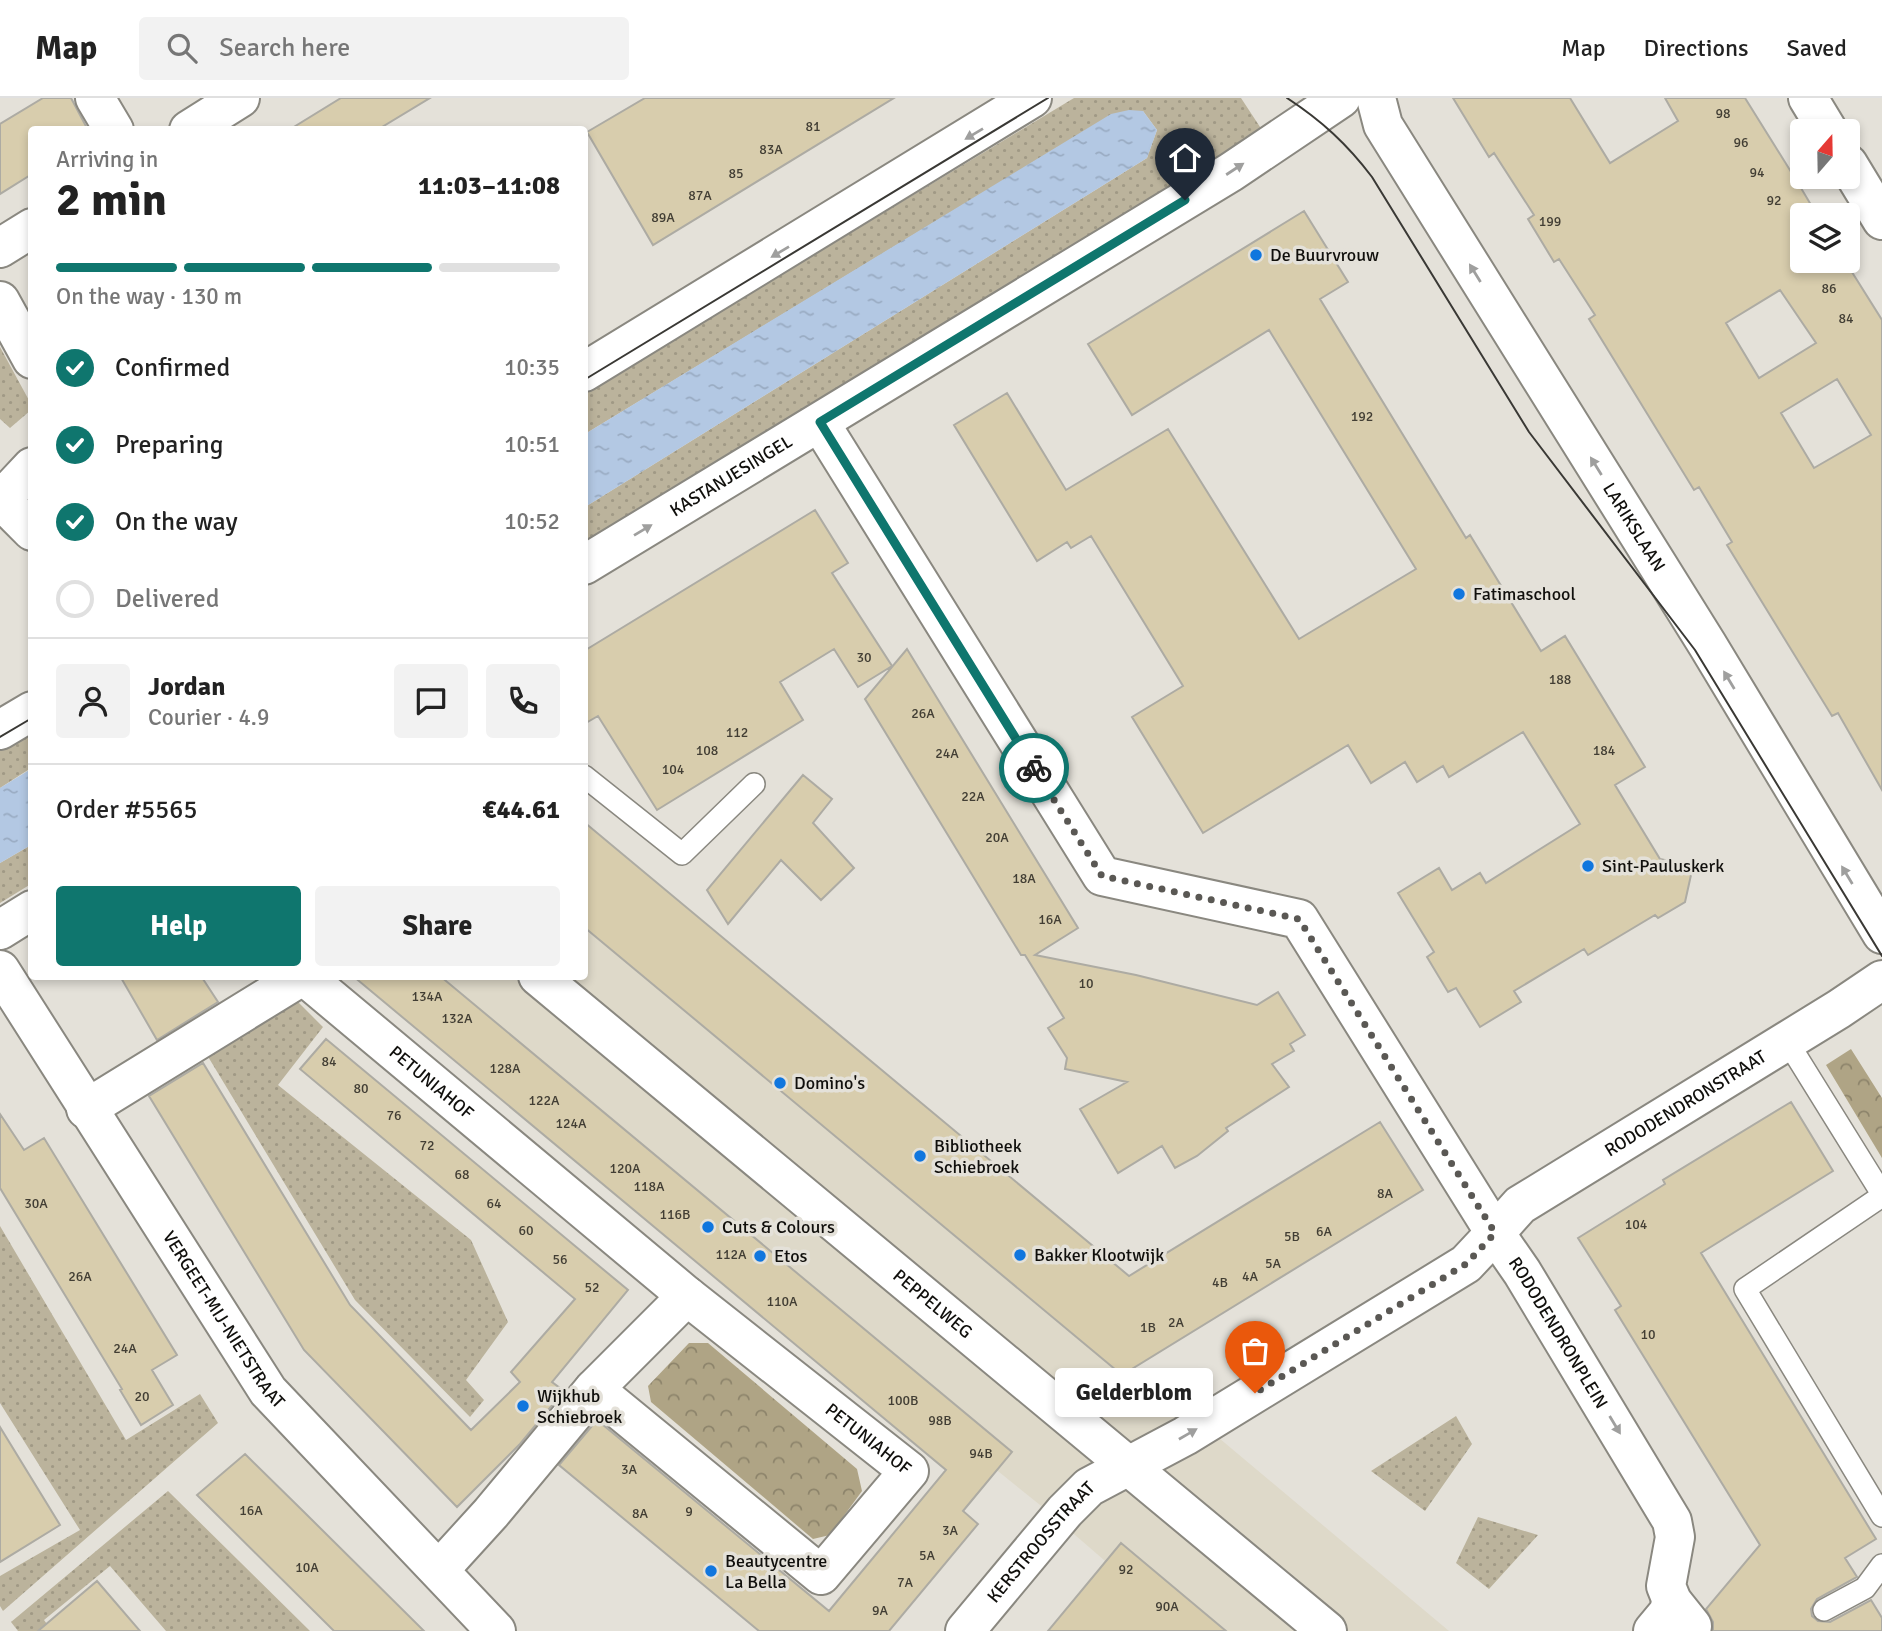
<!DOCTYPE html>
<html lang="en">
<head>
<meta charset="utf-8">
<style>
  :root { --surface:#fff; --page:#f2f2f2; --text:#222; --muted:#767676; --line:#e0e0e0; --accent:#0f766e }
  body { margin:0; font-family:Signika,sans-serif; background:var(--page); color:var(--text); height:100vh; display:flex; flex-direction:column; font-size:26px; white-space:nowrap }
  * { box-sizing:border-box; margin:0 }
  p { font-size:23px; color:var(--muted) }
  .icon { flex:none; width:38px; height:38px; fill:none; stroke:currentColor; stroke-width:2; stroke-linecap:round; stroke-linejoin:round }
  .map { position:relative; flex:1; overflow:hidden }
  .side { position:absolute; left:28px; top:28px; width:560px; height:854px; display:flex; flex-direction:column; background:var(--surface); border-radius:7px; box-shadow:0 4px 10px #0003 }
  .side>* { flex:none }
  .needle { width:46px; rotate:20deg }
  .tools { position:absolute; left:1790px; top:21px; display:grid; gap:14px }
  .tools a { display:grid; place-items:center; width:70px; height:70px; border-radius:7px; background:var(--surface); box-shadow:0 4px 10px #0003; font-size:35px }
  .pin { position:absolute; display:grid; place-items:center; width:60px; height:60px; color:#fff; margin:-72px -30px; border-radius:50% 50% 50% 0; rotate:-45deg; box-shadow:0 0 7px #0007 }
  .pin .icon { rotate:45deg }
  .courier { position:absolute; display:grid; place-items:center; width:70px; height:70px; margin:-35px; border:5px solid #0f766e; border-radius:50%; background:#fff; color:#222; box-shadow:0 2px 9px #0007 }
  .bubble { position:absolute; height:49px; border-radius:7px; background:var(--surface); box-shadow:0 4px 10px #0003; font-size:23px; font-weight:700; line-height:49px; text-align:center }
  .head em { font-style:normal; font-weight:700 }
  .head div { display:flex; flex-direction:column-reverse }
  .head { display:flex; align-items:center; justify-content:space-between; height:119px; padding:0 28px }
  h1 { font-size:46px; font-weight:700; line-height:52px }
  .bar { display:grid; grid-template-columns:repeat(4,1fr); gap:10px 7px; align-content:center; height:84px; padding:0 28px }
  .bar i { height:9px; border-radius:5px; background:var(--line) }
  .bar .current { background:var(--accent) }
  .bar p { grid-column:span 4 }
  .line { display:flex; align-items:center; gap:18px; padding:0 28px; border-top:2px solid var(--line) }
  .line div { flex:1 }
  .round { display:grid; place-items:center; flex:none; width:74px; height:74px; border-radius:7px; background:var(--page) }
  ol { padding:0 28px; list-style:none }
  li { display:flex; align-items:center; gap:21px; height:77px }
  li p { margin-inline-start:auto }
  li .icon { padding:7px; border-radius:50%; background:var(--accent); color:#fff; stroke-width:4 }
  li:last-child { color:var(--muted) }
  li i { width:38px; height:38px; border:4px solid var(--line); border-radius:50% }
  .primary-button { display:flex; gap:14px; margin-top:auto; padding:14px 28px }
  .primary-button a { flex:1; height:80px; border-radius:7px; background:var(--accent); color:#fff; font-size:28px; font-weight:700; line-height:80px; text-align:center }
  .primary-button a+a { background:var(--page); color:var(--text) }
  header { display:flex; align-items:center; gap:42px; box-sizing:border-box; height:98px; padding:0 35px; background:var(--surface); border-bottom:2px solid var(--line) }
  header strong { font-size:33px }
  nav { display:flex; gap:38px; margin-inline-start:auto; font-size:24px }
  .search { width:490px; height:63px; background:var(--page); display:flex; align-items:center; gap:18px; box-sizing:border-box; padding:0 24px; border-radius:7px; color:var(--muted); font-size:26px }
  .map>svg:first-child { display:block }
  .built { fill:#ded9c9 }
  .grass { fill:url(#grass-dots) }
  .forest { fill:url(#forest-crowns) }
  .water { fill:url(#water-ripples) }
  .building { fill:#d8cdad; stroke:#adaba3; stroke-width:2; fill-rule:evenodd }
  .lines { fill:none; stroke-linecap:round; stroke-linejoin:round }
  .lane-casing { stroke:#8a8880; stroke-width:24 }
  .street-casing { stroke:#8a8880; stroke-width:42 }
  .secondary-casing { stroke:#8a8880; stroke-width:42 }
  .lane { stroke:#fff; stroke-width:21 }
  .street { stroke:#fff; stroke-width:38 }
  .secondary { stroke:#fff; stroke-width:38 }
  .tram { stroke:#3a3935; stroke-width:2 }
  .oneway { fill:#9f9f9e }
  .done { stroke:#5a5854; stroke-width:7; stroke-dasharray:0 12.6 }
  .route { stroke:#0f766e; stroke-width:9 }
  .poi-dot { fill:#1076de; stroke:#e4e1d9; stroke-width:2.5 }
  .labels { text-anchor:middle; stroke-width:7; stroke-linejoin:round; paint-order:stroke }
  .number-label { font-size:14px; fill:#423e34 }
  .poi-label { font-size:18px; fill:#100f0c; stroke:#e4e1d9; text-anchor:start }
  .street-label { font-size:18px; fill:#100f0c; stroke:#e4e1d9 }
</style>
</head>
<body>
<header>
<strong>Map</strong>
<div class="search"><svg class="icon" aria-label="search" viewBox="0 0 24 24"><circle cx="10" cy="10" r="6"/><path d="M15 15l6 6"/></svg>Search here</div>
<nav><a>Map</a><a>Directions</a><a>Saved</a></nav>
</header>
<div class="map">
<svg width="1882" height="1533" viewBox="0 0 1882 1533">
  <defs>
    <pattern id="grass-dots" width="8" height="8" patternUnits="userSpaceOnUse" patternTransform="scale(1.75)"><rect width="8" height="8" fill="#bbb39c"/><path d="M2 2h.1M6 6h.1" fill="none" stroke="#a09985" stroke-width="1.8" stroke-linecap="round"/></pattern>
    <pattern id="forest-crowns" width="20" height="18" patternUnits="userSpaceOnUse" patternTransform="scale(1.75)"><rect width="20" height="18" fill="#afa485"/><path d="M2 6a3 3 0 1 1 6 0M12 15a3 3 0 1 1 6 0" fill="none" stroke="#8d846b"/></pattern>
    <pattern id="water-ripples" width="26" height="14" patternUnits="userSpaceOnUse" patternTransform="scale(1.75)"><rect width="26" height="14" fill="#b3c8e3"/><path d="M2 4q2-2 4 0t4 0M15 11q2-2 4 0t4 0" fill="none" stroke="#99abc2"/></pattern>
  </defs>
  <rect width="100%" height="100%" fill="#e4e1d9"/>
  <path class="built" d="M 585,808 L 1449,1533 L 1186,1533 L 1045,1411 L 384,879 L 584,878 Z"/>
  <path class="grass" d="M 1074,0 L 1241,0 L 1264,35 L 585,452 L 585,409 L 1147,60 L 1157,32 L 1143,13 L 1111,17 L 585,336 L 585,295 Z
    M 0,249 L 31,306 L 31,312 L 10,330 L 0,321 Z
    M 31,630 L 31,670 L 0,690 L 0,649 Z
    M 31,747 L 31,786 L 0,805 L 0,765 Z
    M 295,901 L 323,929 L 278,987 L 471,1142 L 508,1224 L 466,1282 L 484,1302 L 470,1319 L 355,1202 L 207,957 Z
    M 0,1128 L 126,1342 L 200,1296 L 218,1325 L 3,1513 L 0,1508 L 0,1478 L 80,1432 L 0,1305 Z
    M 1456,1318 L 1472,1346 L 1425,1413 L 1371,1373 Z
    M 168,1393 L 310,1533 L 166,1533 L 110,1468 L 44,1522 L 52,1533 L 18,1533 L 11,1524 Z
    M 1478,1419 L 1538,1437 L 1489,1491 L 1456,1465 Z"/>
  <path class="forest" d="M 1851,951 L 1882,1000 L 1882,1060 L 1826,967 Z
    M 689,1245 L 708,1245 L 857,1371 L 862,1393 L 830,1437 L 813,1441 L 651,1304 L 648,1288 Z"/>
  <path class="water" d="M 1129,12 L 1143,13 L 1157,32 L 1147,60 L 585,409 L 585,336 L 1111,16 Z
    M 31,671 L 31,747 L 0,765 L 0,690 Z"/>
  <path class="building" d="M 43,0 L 71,0 L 88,32 L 32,32 L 32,76 L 0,96 L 0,26 Z
    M 341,0 L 430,0 L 377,32 L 289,32 Z
    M 645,0 L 894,0 L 653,147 L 587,34 Z
    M 1453,0 L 1570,0 L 1610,65 L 1678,23 L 1665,0 L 1745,0 L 1798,85 L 1817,117 L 1802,117 L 1802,163 L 1845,163 L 1882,222 L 1882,692 L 1838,615 L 1832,618 L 1727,447 L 1732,444 L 1699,389 L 1694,392 L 1589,221 L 1595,217 L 1559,161 L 1554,164 L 1528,121 L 1534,117 L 1494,55 L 1489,59 ZM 1780,192 L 1816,245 L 1759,280 L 1726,225 ZM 1837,281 L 1871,337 L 1814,370 L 1781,315 Z
    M 1304,113 L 1348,184 L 1320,201 L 1466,440 L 1470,437 L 1541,553 L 1565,538 L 1645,669 L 1615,687 L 1660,761 L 1693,768 L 1685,804 L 1658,820 L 1655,817 L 1588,857 L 1584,851 L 1514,893 L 1521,904 L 1480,929 L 1456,890 L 1448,894 L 1427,859 L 1434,854 L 1398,795 L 1439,770 L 1452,792 L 1480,775 L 1486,785 L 1580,726 L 1523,634 L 1449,679 L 1443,668 L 1417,684 L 1405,664 L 1371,685 L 1348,647 L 1203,735 L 1132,619 L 1183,588 L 1091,438 L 1071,450 L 1067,444 L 1037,463 L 954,327 L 1007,295 L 1066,392 L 1168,331 L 1299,541 L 1416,471 L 1269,232 L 1132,317 L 1088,246 Z
    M 815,412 L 848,465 L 832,475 L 892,568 L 858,589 L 834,551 L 780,584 L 803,622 L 657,712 L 598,618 L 584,626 L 584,553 Z
    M 907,551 L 1078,830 L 1035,857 L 1136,877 L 1257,907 L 1278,894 L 1305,937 L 1290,946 L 1294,953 L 1272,966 L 1289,989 L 1226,1030 L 1228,1033 L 1197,1058 L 1175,1070 L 1162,1048 L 1118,1075 L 1080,1011 L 1127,984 L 1065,971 L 1067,960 L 1048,930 L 1064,920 L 1025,857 L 1021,857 L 865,601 Z
    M 803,677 L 832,701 L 813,725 L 854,770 L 821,802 L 781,762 L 728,826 L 707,792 Z
    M 584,724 L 1129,1178 L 1380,1024 L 1423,1092 L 1122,1277 L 584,829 Z
    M 120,878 L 201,878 L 218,904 L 157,942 Z
    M 353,878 L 440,878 L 1012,1354 L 963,1413 L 978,1426 L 889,1533 L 759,1533 L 559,1367 L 597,1322 L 829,1513 L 946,1372 Z
    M 326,941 L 628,1192 L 552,1284 L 564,1293 L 520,1346 L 457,1409 L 304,1252 L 149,998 L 203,965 L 350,1207 L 471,1332 L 520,1284 L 511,1274 L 575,1201 L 300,971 Z
    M 1791,1004 L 1833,1073 L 1701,1155 L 1876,1441 L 1845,1460 L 1857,1479 L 1817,1501 L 1811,1511 L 1812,1518 L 1818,1523 L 1830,1524 L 1871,1502 L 1882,1520 L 1882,1533 L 1713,1533 L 1713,1524 L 1706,1511 L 1760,1447 L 1615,1212 L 1621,1208 L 1578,1140 L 1665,1086 L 1663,1082 Z
    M 0,1016 L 24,1052 L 44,1040 L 177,1257 L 152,1272 L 173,1307 L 141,1327 L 120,1292 L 122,1291 L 0,1090 Z
    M 0,1329 L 60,1427 L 0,1464 Z
    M 245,1356 L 303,1413 L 424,1533 L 334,1533 L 197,1397 Z
    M 1121,1445 L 1152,1471 L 1226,1533 L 1048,1533 Z
    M 97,1483 L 140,1533 L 38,1533 Z"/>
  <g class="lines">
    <defs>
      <path id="lane" d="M 584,678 L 682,756 L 754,686
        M 1787,943 L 1882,1096
        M 1882,1098 L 1745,1191 L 1882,1418
        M 1824,1512 L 1865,1490 L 1882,1467"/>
      <g id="street">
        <path d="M 95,0 L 114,32"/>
        <path id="s1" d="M 1376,0 L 1383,27 L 1707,546 L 1882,836"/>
        <path d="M 1808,0 L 1828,33"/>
        <path d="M 189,32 L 240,0"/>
        <path d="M 1848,66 L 1882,122"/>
        <path d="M 0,150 L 32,130"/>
        <path d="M 0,203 L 32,261"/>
        <path id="s2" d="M 820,325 L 1102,778 L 1299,821 L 1495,1135 L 1520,1107 L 1839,911 L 1882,882"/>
        <path d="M 0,401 L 32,433"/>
        <path d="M 1,402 L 32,369"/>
        <path id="s3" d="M 0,872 L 268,1293 L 496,1533"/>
        <path id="s4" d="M 304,878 L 687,1198 L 909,1373 L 821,1477 L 594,1291"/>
        <path id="s5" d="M 538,878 L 1327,1533"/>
        <path d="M 86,1011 L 302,878"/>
        <path d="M 440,1471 L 491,1415 L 594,1291 L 687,1198"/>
        <path id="s6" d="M 965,1533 L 1065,1413 L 1089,1389 L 1185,1338 L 1466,1166 L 1495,1135 L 1522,1174 L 1672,1423 L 1675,1439 L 1666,1488 L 1672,1503 L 1692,1528"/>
        <path d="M 1653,1533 L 1668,1515 L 1672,1503"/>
      </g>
      <g id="secondary">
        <path d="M 584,274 L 1032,0"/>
        <path id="s7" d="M 584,467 L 1231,74 L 1341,0"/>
        <path d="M 0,632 L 32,613"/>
        <path d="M 0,832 L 32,812"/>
      </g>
    </defs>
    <use href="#lane" class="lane-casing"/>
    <use href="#street" class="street-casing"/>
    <use href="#secondary" class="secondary-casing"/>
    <use href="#lane" class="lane"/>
    <use href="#street" class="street"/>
    <use href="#secondary" class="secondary"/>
    <path class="tram" d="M 1287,0 C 1322,23 1347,46 1372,79 L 1529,334 L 1695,552 L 1882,858
      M 584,282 L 1048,0
      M 0,639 L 32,620"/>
  </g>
  <defs><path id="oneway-solid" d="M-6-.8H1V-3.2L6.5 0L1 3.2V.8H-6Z" transform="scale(1.75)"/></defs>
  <g class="oneway">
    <use href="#oneway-solid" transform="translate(974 36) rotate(149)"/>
    <use href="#oneway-solid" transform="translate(1235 71) rotate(-33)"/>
    <use href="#oneway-solid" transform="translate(780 154) rotate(149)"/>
    <use href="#oneway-solid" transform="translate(1475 175) rotate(-122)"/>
    <use href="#oneway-solid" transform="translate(1596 368) rotate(-122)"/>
    <use href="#oneway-solid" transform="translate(643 432) rotate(-31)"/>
    <use href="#oneway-solid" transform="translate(1729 582) rotate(-121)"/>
    <use href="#oneway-solid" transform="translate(1847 777) rotate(-121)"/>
    <use href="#oneway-solid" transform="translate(1615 1327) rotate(59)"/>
    <use href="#oneway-solid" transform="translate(1188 1336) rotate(-30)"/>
  </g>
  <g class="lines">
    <path class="done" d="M 1034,670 L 1102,778 L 1299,821 L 1495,1135 L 1466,1166 L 1255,1295"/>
    <path class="route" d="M 1034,670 L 820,324 L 1185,102"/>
  </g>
  <g class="poi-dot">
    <circle cx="1256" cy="157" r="7"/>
    <circle cx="1459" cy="496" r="7"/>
    <circle cx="1588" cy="768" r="7"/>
    <circle cx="780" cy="985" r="7"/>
    <circle cx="920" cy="1058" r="7"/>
    <circle cx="708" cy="1129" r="7"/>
    <circle cx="1020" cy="1157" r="7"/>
    <circle cx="760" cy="1158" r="7"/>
    <circle cx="523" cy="1308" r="7"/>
    <circle cx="711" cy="1473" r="7"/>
  </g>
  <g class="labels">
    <g class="number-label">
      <text x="1723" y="20">98</text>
      <text x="813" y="33">81</text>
      <text x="1741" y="49">96</text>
      <text x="771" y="56">83A</text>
      <text x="1757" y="79">94</text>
      <text x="736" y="80">85</text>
      <text x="700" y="102">87A</text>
      <text x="1774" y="107">92</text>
      <text x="663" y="124">89A</text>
      <text x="1550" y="128">199</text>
      <text x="1829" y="195">86</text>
      <text x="1846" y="225">84</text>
      <text x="1362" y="323">192</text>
      <text x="864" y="564">30</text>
      <text x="1560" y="586">188</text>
      <text x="923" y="620">26A</text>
      <text x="737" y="639">112</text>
      <text x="707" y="657">108</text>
      <text x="1604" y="657">184</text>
      <text x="947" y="660">24A</text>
      <text x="673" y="676">104</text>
      <text x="973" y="703">22A</text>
      <text x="997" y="744">20A</text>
      <text x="1024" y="785">18A</text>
      <text x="1050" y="826">16A</text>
      <text x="1086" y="890">10</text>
      <text x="427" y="903">134A</text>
      <text x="457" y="925">132A</text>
      <text x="329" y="968">84</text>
      <text x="505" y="975">128A</text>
      <text x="361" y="995">80</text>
      <text x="544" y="1007">122A</text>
      <text x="394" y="1022">76</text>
      <text x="571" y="1030">124A</text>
      <text x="427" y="1052">72</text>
      <text x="625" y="1075">120A</text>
      <text x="462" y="1081">68</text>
      <text x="649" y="1093">118A</text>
      <text x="1385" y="1100">8A</text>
      <text x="36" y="1110">30A</text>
      <text x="494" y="1110">64</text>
      <text x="675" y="1121">116B</text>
      <text x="1636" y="1131">104</text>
      <text x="526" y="1137">60</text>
      <text x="1324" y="1138">6A</text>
      <text x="1292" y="1143">5B</text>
      <text x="731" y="1161">112A</text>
      <text x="560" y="1166">56</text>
      <text x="1273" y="1170">5A</text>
      <text x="80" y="1183">26A</text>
      <text x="1250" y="1183">4A</text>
      <text x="1220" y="1189">4B</text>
      <text x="592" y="1194">52</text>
      <text x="782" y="1208">110A</text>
      <text x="1176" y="1229">2A</text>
      <text x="1148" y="1234">1B</text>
      <text x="1648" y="1241">10</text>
      <text x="125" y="1255">24A</text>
      <text x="142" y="1303">20</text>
      <text x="903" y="1307">100B</text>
      <text x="940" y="1327">98B</text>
      <text x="981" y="1360">94B</text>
      <text x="629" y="1376">3A</text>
      <text x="251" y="1417">16A</text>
      <text x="689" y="1418">9</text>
      <text x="640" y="1420">8A</text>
      <text x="950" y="1437">3A</text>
      <text x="927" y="1462">5A</text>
      <text x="307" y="1474">10A</text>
      <text x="1126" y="1476">92</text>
      <text x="905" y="1489">7A</text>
      <text x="1167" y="1513">90A</text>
      <text x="880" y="1517">9A</text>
    </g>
    <g class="poi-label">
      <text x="1270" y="163">De Buurvrouw</text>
      <text x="1473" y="502">Fatimaschool</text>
      <text x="1602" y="774">Sint-Pauluskerk</text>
      <text x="794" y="991">Domino's</text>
      <text x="934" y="1054">Bibliotheek<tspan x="934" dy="21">Schiebroek</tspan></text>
      <text x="722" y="1135">Cuts &amp; Colours</text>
      <text x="1034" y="1163">Bakker Klootwijk</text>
      <text x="774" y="1164">Etos</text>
      <text x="537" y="1304">Wijkhub<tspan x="537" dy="21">Schiebroek</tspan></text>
      <text x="725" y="1469">Beautycentre<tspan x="725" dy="21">La Bella</tspan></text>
    </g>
    <g class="street-label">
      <text dy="6" stroke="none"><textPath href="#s7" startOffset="172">KASTANJESINGEL</textPath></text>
      <text dy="6" stroke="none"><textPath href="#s1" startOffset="502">LARIKSLAAN</textPath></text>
      <text dy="6" stroke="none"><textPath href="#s4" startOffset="166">PETUNIAHOF</textPath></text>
      <text dy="6" stroke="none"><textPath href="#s2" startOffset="1337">RODODENDRONSTRAAT</textPath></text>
      <text dy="6" stroke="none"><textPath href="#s5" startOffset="513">PEPPELWEG</textPath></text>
      <text dy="6" stroke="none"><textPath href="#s3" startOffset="415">VERGEET-MIJ-NIETSTRAAT</textPath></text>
      <text dy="6" stroke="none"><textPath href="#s6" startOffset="789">RODODENDRONPLEIN</textPath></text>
      <text dy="6" stroke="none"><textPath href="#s4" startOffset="730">PETUNIAHOF</textPath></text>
      <text dy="6" stroke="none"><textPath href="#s6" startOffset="117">KERSTROOSSTRAAT</textPath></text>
    </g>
  </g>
</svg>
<div class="tools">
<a><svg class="needle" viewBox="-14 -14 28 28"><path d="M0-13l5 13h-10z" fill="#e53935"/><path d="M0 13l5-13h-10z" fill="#767676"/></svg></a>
<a><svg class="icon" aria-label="layers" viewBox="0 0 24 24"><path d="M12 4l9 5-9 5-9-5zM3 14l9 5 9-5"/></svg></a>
</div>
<div class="pin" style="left:1255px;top:1295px;background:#ea580c"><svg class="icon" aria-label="bag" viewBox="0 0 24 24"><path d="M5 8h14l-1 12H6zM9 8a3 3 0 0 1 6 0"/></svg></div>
<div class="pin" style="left:1185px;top:102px;background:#1f2937"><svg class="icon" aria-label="home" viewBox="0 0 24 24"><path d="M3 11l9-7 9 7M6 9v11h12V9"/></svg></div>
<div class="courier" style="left:1034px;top:670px"><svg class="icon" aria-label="bike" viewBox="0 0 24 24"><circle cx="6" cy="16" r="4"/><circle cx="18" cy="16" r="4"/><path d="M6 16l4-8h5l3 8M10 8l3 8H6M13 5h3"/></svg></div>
<div class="bubble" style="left:1055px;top:1270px;width:158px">Gelderblom</div>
<section class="side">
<div class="head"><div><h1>2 min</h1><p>Arriving in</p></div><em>11:03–11:08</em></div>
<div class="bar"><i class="current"></i><i class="current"></i><i class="current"></i><i></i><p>On the way · 130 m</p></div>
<ol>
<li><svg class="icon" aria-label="check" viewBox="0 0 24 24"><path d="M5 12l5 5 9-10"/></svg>Confirmed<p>10:35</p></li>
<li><svg class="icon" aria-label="check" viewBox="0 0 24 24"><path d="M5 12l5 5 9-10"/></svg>Preparing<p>10:51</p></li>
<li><svg class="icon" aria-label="check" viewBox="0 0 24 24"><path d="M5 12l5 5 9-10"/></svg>On the way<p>10:52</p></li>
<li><i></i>Delivered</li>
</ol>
<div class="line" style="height:126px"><a class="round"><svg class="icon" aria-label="person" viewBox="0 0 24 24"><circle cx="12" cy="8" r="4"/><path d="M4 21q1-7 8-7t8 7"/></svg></a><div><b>Jordan</b><p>Courier · 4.9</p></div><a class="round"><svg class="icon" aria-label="chat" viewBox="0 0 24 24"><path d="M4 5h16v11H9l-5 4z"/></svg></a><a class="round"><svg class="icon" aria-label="phone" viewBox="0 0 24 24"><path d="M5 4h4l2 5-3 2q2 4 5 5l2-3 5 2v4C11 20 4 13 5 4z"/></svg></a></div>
<div class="line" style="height:91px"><div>Order #5565</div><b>€44.61</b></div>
<div class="primary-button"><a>Help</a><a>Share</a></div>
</section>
</div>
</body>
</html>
